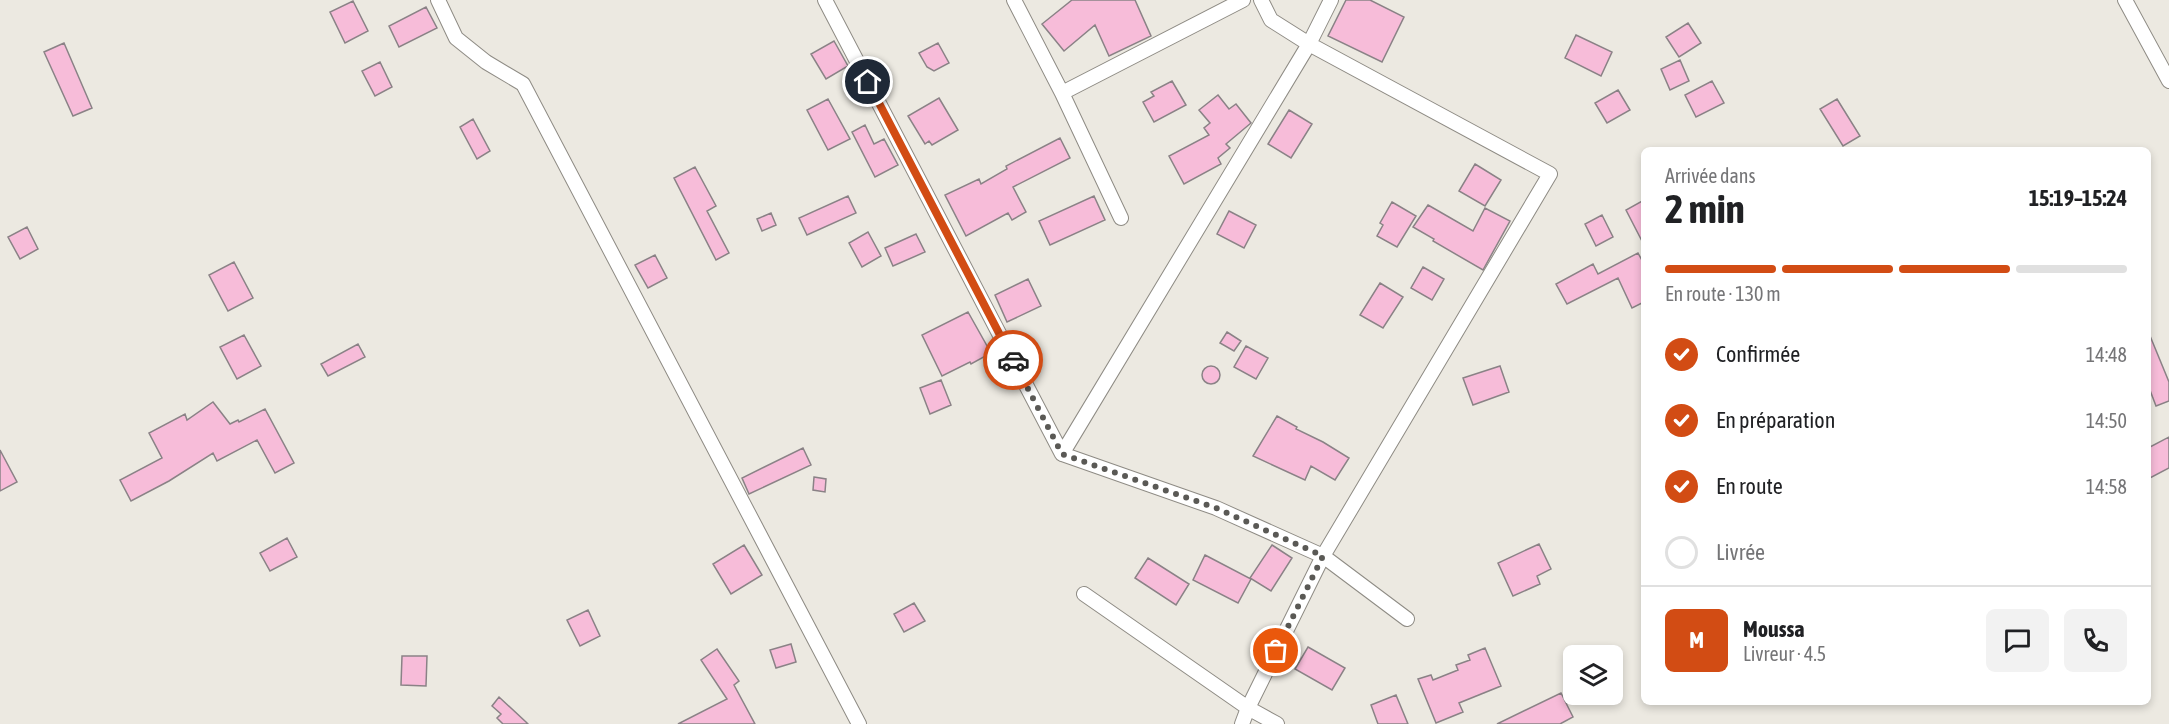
<!DOCTYPE html>
<html lang="fr">
<head>
<meta charset="utf-8">
<style>
  :root { --surface:#fff; --page:#f2f2f2; --text:#202124; --muted:#757577; --line:#e0e0e0; --accent:#d24c14 }
  body { margin:0; font-family:"Asap Condensed",sans-serif; background:var(--page); color:var(--text); height:100vh; display:flex; flex-direction:column; font-size:22px; white-space:nowrap }
  * { box-sizing:border-box; margin:0 }
  p { font-size:20px; color:var(--muted) }
  .icon { flex:none; width:33px; height:33px; fill:none; stroke:currentColor; stroke-width:2; stroke-linecap:round; stroke-linejoin:round }
  .map { position:relative; flex:1; overflow:hidden }
  .side { position:absolute; left:1641px; top:147px; width:510px; height:558px; display:flex; flex-direction:column; background:var(--surface); border-radius:9px; box-shadow:0 3px 9px #0003 }
  .side>* { flex:none }
  .controls { position:absolute; left:1563px; top:645px; display:grid; gap:12px }
  .controls a { display:grid; place-items:center; width:60px; height:60px; border-radius:9px; background:var(--surface); box-shadow:0 3px 9px #0003; font-size:30px }
  .pin { position:absolute; display:grid; place-items:center; width:51px; height:51px; color:#fff; margin:-26px; border:3px solid #fff; border-radius:50%; box-shadow:0 2px 6px #0007 }
  .courier { position:absolute; display:grid; place-items:center; width:60px; height:60px; margin:-30px; border:4px solid #d24c14; border-radius:50%; background:#fff; color:#222; box-shadow:0 2px 8px #0007 }
  .summary em { font-style:normal; font-weight:700 }
  .summary div { display:flex; flex-direction:column-reverse }
  .summary { display:flex; align-items:center; justify-content:space-between; height:102px; padding:0 24px }
  h1 { font-size:39px; font-weight:700; line-height:45px }
  .bar { display:grid; grid-template-columns:repeat(4,1fr); gap:9px 6px; align-content:center; height:72px; padding:0 24px }
  .bar i { height:8px; border-radius:4px; background:var(--line) }
  .bar .selected { background:var(--accent) }
  .bar p { grid-column:span 4 }
  .line { display:flex; align-items:center; gap:15px; padding:0 24px; border-top:2px solid var(--line) }
  .line div { flex:1 }
  .round { display:grid; place-items:center; flex:none; width:63px; height:63px; border-radius:9px; background:var(--page) }
  ol { padding:0 24px; list-style:none }
  li { display:flex; align-items:center; gap:18px; height:66px }
  li p { margin-inline-start:auto }
  li .icon { padding:6px; border-radius:50%; background:var(--accent); color:#fff; stroke-width:4 }
  li:last-child { color:var(--muted) }
  li i { width:33px; height:33px; border:3px solid var(--line); border-radius:50% }
  .map>svg:first-child { display:block }
  .building { fill:#f7bcd9; stroke:#8a8286; stroke-width:1.5 }
  .lines { fill:none; stroke-linecap:round; stroke-linejoin:round }
  .street-casing { stroke:#8e8b84; stroke-width:16 }
  .street { stroke:#fff; stroke-width:14 }
  .done { stroke:#5a5955; stroke-width:6; stroke-dasharray:0 10.8 }
  .route { stroke:#d24c14; stroke-width:8 }
</style>
</head>
<body>
<div class="map">
<svg width="2169" height="724" viewBox="0 0 2169 724">
  <rect width="100%" height="100%" fill="#ece9e1"/>
  <path class="building" d="M 1072,0 L 1135,0 L 1151,36 L 1109,56 L 1095,25 L 1064,51 L 1042,24 Z
    M 1346,0 L 1370,0 L 1404,17 L 1382,62 L 1328,36 Z
    M 353,1 L 368,31 L 345,43 L 330,12 Z
    M 426,7 L 437,28 L 399,47 L 389,26 Z
    M 1688,23 L 1701,43 L 1679,57 L 1666,37 Z
    M 1576,35 L 1612,52 L 1601,76 L 1565,58 Z
    M 834,41 L 848,66 L 826,79 L 811,54 Z
    M 64,43 L 92,108 L 73,116 L 44,52 Z
    M 938,43 L 949,63 L 934,71 L 927,67 L 919,53 Z
    M 1680,60 L 1689,81 L 1670,90 L 1661,69 Z
    M 380,62 L 392,87 L 375,96 L 362,71 Z
    M 1172,81 L 1186,105 L 1154,122 L 1143,102 L 1154,96 L 1151,92 Z
    M 1712,81 L 1724,103 L 1696,117 L 1685,95 Z
    M 1618,90 L 1630,110 L 1607,123 L 1595,103 Z
    M 1218,95 L 1229,109 L 1236,104 L 1251,123 L 1226,144 L 1230,148 L 1218,158 L 1221,164 L 1184,184 L 1169,156 L 1209,135 L 1204,128 L 1210,123 L 1199,110 Z
    M 939,98 L 958,130 L 932,145 L 929,141 L 925,144 L 908,116 Z
    M 828,99 L 850,139 L 828,150 L 807,110 Z
    M 1837,99 L 1860,136 L 1843,146 L 1820,109 Z
    M 1289,110 L 1312,124 L 1291,158 L 1268,144 Z
    M 473,119 L 490,151 L 477,159 L 460,127 Z
    M 865,125 L 874,144 L 884,139 L 898,165 L 875,177 L 852,132 Z
    M 1060,138 L 1070,158 L 1013,187 L 1026,212 L 1012,220 L 1008,213 L 966,236 L 945,195 L 979,179 L 981,184 L 1007,169 L 1006,166 Z
    M 1475,164 L 1501,180 L 1485,206 L 1459,191 Z
    M 695,167 L 716,206 L 707,211 L 729,253 L 716,260 L 674,178 Z
    M 848,196 L 856,213 L 807,235 L 799,218 Z
    M 1094,196 L 1105,220 L 1050,245 L 1039,221 Z
    M 1644,200 L 1644,245 L 1626,210 Z
    M 1392,202 L 1416,216 L 1397,247 L 1377,236 L 1383,225 L 1380,223 Z
    M 1428,205 L 1473,231 L 1485,208 L 1510,221 L 1483,270 L 1433,241 L 1434,239 L 1413,227 Z
    M 1229,211 L 1256,225 L 1244,248 L 1217,234 Z
    M 771,213 L 776,225 L 762,231 L 757,219 Z
    M 1602,215 L 1613,237 L 1596,246 L 1585,224 Z
    M 27,227 L 38,249 L 20,259 L 8,237 Z
    M 868,232 L 881,256 L 862,267 L 849,243 Z
    M 916,234 L 925,252 L 893,266 L 885,248 Z
    M 1638,253 L 1644,264 L 1644,302 L 1632,308 L 1618,278 L 1567,304 L 1556,284 L 1593,264 L 1598,274 Z
    M 655,255 L 667,278 L 648,288 L 635,265 Z
    M 234,262 L 253,298 L 228,311 L 209,275 Z
    M 1423,267 L 1444,279 L 1432,300 L 1411,288 Z
    M 1028,279 L 1041,306 L 1007,322 L 995,295 Z
    M 1380,283 L 1403,297 L 1383,328 L 1360,315 Z
    M 968,312 L 991,353 L 971,364 L 970,362 L 942,376 L 922,335 Z
    M 2148,331 L 2169,382 L 2169,401 L 2156,406 L 2148,385 Z
    M 1227,332 L 1241,341 L 1234,351 L 1220,343 Z
    M 244,335 L 261,366 L 237,379 L 220,347 Z
    M 358,344 L 365,357 L 328,376 L 321,364 Z
    M 1246,346 L 1268,358 L 1256,379 L 1234,367 Z
    M 1500,366 L 1509,392 L 1473,405 L 1463,378 Z
    M1202 375a9 9 0 1 1 18 0a9 9 0 1 1-18 0Z
    M 941,380 L 951,405 L 930,414 L 920,388 Z
    M 213,402 L 230,424 L 238,420 L 239,422 L 265,409 L 294,463 L 275,473 L 257,440 L 217,461 L 213,453 L 169,481 L 131,501 L 120,480 L 162,458 L 149,433 L 185,414 L 187,420 Z
    M 1277,416 L 1297,427 L 1296,429 L 1323,442 L 1349,458 L 1335,480 L 1311,466 L 1305,480 L 1253,456 Z
    M 2169,437 L 2169,468 L 2148,479 L 2148,448 Z
    M 803,448 L 811,465 L 749,494 L 742,478 Z
    M 0,450 L 17,482 L 0,491 Z
    M 814,477 L 826,479 L 825,492 L 813,490 Z
    M 287,538 L 297,557 L 270,571 L 260,553 Z
    M 1539,544 L 1551,569 L 1537,576 L 1540,584 L 1513,596 L 1498,563 Z
    M 744,545 L 762,575 L 731,594 L 713,564 Z
    M 1272,545 L 1292,558 L 1271,591 L 1250,578 Z
    M 1205,555 L 1251,579 L 1238,603 L 1193,580 Z
    M 1148,558 L 1189,584 L 1176,605 L 1135,578 Z
    M 914,603 L 925,621 L 904,632 L 894,614 Z
    M 588,610 L 600,636 L 580,646 L 567,620 Z
    M 791,644 L 796,662 L 776,668 L 770,650 Z
    M 1308,647 L 1345,668 L 1332,690 L 1295,669 Z
    M 1485,648 L 1501,686 L 1459,703 L 1463,712 L 1436,723 L 1418,679 L 1431,675 L 1433,680 L 1458,670 L 1456,665 L 1470,660 L 1468,655 Z
    M 717,649 L 739,681 L 734,685 L 755,724 L 678,724 L 727,699 L 701,660 Z
    M 402,656 L 427,656 L 426,686 L 401,685 Z
    M 1561,693 L 1573,717 L 1560,724 L 1497,724 Z
    M 1396,695 L 1408,724 L 1378,724 L 1371,705 Z
    M 499,697 L 526,722 L 528,724 L 503,724 L 497,718 L 501,714 L 492,706 Z"/>
  <g class="lines">
    <defs>
      <path id="street" d="M 438,0 L 456,38 L 486,62 L 523,84 L 859,724
        M 825,0 L 1062,454
        M 1014,0 L 1062,93 L 1121,218
        M 1261,0 L 1271,20 L 1309,44 L 1550,174 L 1323,556 L 1216,508 L 1062,454 L 1309,44 L 1331,0
        M 2125,0 L 2169,81
        M 1062,93 L 1243,0
        M 1084,594 L 1248,708 L 1242,724
        M 1277,724 L 1248,708 L 1323,556 L 1407,619"/>
    </defs>
    <use href="#street" class="street-casing"/>
    <use href="#street" class="street"/>
  </g>
  <g class="lines">
    <path class="done" d="M 1013,360 L 1062,454 L 1216,508 L 1323,556 L 1276,651"/>
    <path class="route" d="M 868,82 L 1013,360"/>
  </g>
</svg>
<div class="controls">
<a><svg class="icon" aria-label="layers" viewBox="0 0 24 24"><path d="M12 4l9 5-9 5-9-5zM3 14l9 5 9-5"/></svg></a>
</div>
<div class="pin" style="left:1276px;top:651px;background:#ea580c"><svg class="icon" aria-label="bag" viewBox="0 0 24 24"><path d="M5 8h14l-1 12H6zM9 8a3 3 0 0 1 6 0"/></svg></div>
<div class="pin" style="left:868px;top:82px;background:#1f2937"><svg class="icon" aria-label="home" viewBox="0 0 24 24"><path d="M3 11l9-7 9 7M6 9v11h12V9"/></svg></div>
<div class="courier" style="left:1013px;top:360px"><svg class="icon" aria-label="car" viewBox="0 0 24 24"><path d="M5 17H2v-5l4-1 3-4h7l3 4 3 1v5h-3M9 17h6M6 11h13"/><circle cx="7" cy="17" r="2"/><circle cx="17" cy="17" r="2"/></svg></div>
<section class="side">
<div class="summary"><div><h1>2 min</h1><p>Arrivée dans</p></div><em>15:19–15:24</em></div>
<div class="bar"><i class="selected"></i><i class="selected"></i><i class="selected"></i><i></i><p>En route · 130 m</p></div>
<ol>
<li><svg class="icon" aria-label="check" viewBox="0 0 24 24"><path d="M5 12l5 5 9-10"/></svg>Confirmée<p>14:48</p></li>
<li><svg class="icon" aria-label="check" viewBox="0 0 24 24"><path d="M5 12l5 5 9-10"/></svg>En préparation<p>14:50</p></li>
<li><svg class="icon" aria-label="check" viewBox="0 0 24 24"><path d="M5 12l5 5 9-10"/></svg>En route<p>14:58</p></li>
<li><i></i>Livrée</li>
</ol>
<div class="line" style="height:108px"><b class="round" style="background:var(--accent);color:#fff">M</b><div><b>Moussa</b><p>Livreur · 4.5</p></div><a class="round"><svg class="icon" aria-label="chat" viewBox="0 0 24 24"><path d="M4 5h16v11H9l-5 4z"/></svg></a><a class="round"><svg class="icon" aria-label="phone" viewBox="0 0 24 24"><path d="M5 4h4l2 5-3 2q2 4 5 5l2-3 5 2v4C11 20 4 13 5 4z"/></svg></a></div>
</section>
</div>
</body>
</html>
